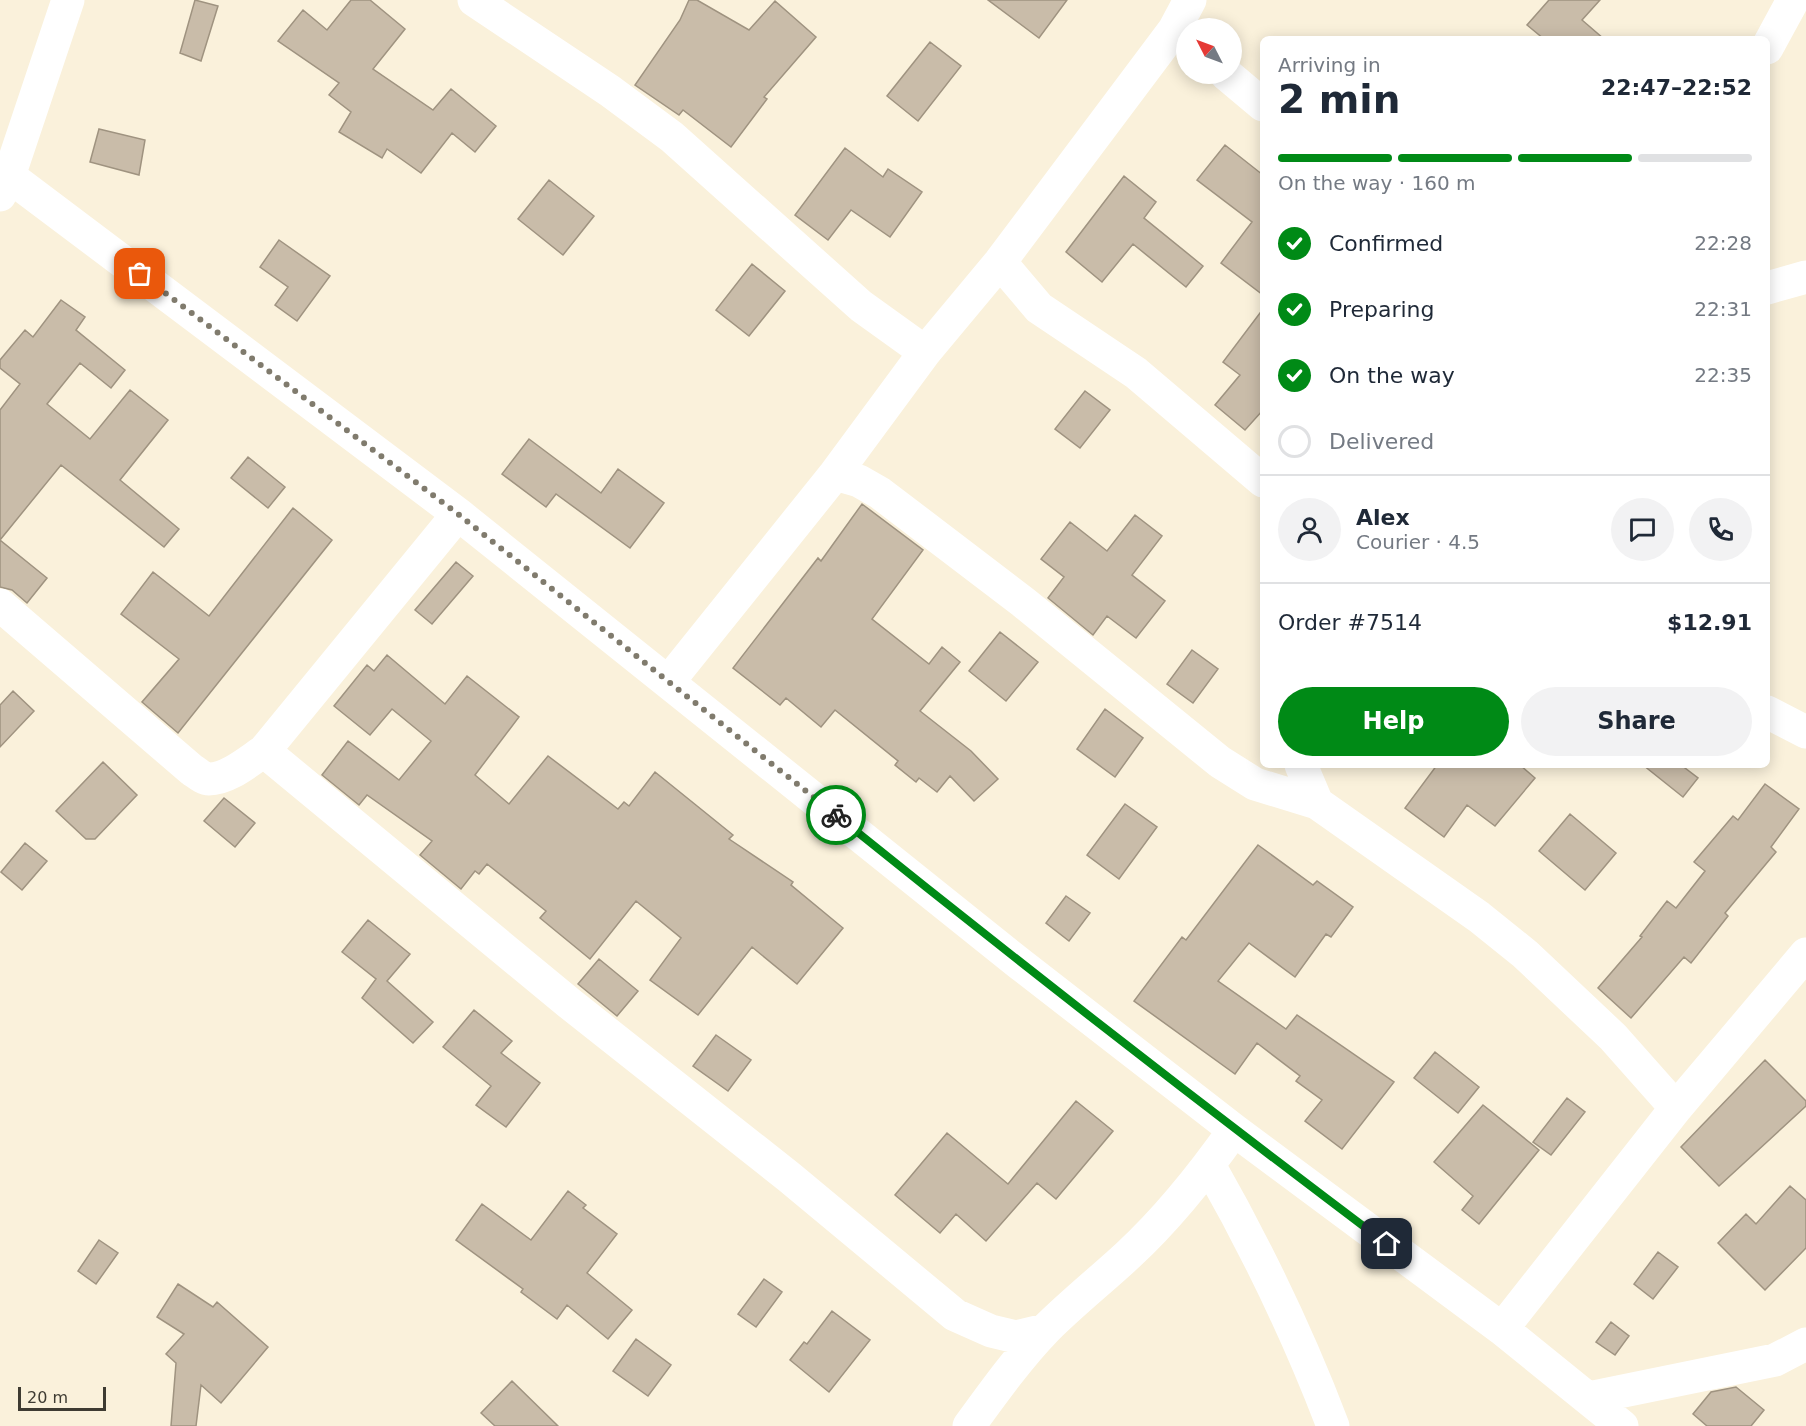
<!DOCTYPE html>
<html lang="en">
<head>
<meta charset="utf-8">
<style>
  :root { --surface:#fff; --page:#f2f2f3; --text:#1f2937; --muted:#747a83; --line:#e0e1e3; --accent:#008a16 }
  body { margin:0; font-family:"DejaVu Sans",sans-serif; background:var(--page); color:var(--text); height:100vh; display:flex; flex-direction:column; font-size:22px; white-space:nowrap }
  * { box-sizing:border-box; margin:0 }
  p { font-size:20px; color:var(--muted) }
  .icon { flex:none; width:33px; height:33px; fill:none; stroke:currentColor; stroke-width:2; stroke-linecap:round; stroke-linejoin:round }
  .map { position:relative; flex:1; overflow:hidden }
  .panel { position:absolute; left:1260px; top:36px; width:510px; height:732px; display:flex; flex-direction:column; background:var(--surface); border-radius:9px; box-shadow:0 3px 15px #0003 }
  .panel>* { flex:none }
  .needle { width:39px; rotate:312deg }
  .tools { position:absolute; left:1176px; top:18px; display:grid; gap:12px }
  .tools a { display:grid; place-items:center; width:66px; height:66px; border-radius:50%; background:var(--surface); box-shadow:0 3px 15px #0003; font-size:30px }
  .scale { position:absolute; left:18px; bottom:15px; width:88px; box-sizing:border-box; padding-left:6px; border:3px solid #3e3b32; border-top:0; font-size:16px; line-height:21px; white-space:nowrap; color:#3e3b32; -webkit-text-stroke:4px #faf1db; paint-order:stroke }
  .pin { position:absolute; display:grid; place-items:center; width:51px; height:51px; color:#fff; margin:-26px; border-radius:12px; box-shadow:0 3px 9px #0006 }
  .courier { position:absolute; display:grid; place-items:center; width:60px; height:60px; margin:-30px; border:4px solid #008a16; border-radius:50%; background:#fff; color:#222; box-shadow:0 2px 8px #0007 }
  .head em { font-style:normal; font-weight:800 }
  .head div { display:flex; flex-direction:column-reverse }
  .head { display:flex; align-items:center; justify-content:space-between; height:102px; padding:0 18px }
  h1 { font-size:39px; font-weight:800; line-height:45px }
  .bar { display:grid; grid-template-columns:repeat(4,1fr); gap:9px 6px; align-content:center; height:72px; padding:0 18px }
  .bar i { height:8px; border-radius:4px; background:var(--line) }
  .bar .active { background:var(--accent) }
  .bar p { grid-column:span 4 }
  .line { display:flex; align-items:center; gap:15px; padding:0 18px; border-top:2px solid var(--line) }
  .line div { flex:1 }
  .round { display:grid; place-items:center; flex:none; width:63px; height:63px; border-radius:32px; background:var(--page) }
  ol { padding:0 18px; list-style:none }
  li { display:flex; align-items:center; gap:18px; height:66px }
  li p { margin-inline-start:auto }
  li .icon { padding:6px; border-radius:50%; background:var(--accent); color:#fff; stroke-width:4 }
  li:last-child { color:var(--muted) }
  li i { width:33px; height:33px; border:3px solid var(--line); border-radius:50% }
  .action { display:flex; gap:12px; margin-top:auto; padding:12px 18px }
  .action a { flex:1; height:69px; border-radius:36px; background:var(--accent); color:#fff; font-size:24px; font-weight:800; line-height:69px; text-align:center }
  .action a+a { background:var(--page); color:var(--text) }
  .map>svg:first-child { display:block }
  .building { fill:#c9bca9; stroke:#9f9380; stroke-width:1.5 }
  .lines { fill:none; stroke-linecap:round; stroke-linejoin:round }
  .minor { stroke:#fff; stroke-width:33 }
  .done { stroke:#807b6d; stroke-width:6; stroke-dasharray:0 10.8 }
  .route { stroke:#008a16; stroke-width:8 }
</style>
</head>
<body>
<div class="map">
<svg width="1806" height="1426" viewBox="0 0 1806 1426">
  <rect width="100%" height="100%" fill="#faf1db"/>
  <path class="building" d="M 195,0 L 218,6 L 201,61 L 180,53 Z
    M 351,0 L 370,0 L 405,29 L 373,69 L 433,110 L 451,89 L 496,126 L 475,152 L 452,133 L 421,173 L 387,149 L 382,158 L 339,132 L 351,112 L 329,95 L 339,83 L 278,41 L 303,10 L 327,30 Z
    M 689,0 L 697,0 L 749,30 L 775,1 L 816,37 L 764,97 L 767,99 L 731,147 L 683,110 L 679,115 L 635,85 L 680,20 Z
    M 988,0 L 1067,0 L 1039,38 Z
    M 1549,0 L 1600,0 L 1582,20 L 1604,39 L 1544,39 L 1527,25 Z
    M 930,42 L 961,66 L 918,121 L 887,96 Z
    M 99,129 L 145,140 L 139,175 L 90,162 Z
    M 1225,145 L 1263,175 L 1263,295 L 1221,263 L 1252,222 L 1197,180 Z
    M 845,148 L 883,177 L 888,169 L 922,192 L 890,237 L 851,210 L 828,240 L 795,215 Z
    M 1124,176 L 1156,202 L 1144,218 L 1203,266 L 1186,287 L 1133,244 L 1102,282 L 1066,252 Z
    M 549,180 L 594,216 L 563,255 L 518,219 Z
    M 279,240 L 330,276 L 297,321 L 275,305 L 288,287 L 260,267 Z
    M 752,264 L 785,291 L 749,336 L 716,310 Z
    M 61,300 L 85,317 L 76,330 L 125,370 L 111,388 L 80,363 L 47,404 L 90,439 L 130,390 L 168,420 L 120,480 L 179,529 L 164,547 L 61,465 L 0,540 L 0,410 L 20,384 L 0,368 L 0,360 L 25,330 L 33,337 Z
    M 1263,309 L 1263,410 L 1245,430 L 1215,405 L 1240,375 L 1223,362 Z
    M 1085,391 L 1110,410 L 1080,448 L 1055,429 Z
    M 529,439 L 601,493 L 618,469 L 664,503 L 630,548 L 556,494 L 546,507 L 502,474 Z
    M 248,457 L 285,487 L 268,508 L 231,478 Z
    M 862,504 L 923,550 L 872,619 L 929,664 L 942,647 L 960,662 L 920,711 L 971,751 L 998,779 L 974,801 L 950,776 L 937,792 L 919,778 L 916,782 L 895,765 L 898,761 L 835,710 L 821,727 L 786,698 L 780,705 L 733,668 L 818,558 L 821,561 Z
    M 293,508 L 332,540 L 178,733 L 142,702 L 179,659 L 121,614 L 153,572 L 209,616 Z
    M 1135,515 L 1162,536 L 1132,575 L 1165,601 L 1136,638 L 1107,616 L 1093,635 L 1048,598 L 1064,577 L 1041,559 L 1070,522 L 1107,551 Z
    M 0,540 L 47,578 L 27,603 L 12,590 L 0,587 Z
    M 456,562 L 473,576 L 432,624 L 415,610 Z
    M 1000,632 L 1038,662 L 1006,701 L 969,671 Z
    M 1192,650 L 1218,669 L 1193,703 L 1167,684 Z
    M 387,655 L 445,704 L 467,676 L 519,717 L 475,775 L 509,804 L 548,756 L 618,809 L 624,802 L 629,806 L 655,772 L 733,835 L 729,839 L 793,882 L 791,885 L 843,928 L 797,984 L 752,947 L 698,1015 L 650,980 L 681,938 L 636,901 L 590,959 L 540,918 L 546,911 L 487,864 L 479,874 L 475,871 L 461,889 L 420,855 L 432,841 L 367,795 L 359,805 L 322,775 L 348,741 L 399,780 L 431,741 L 392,709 L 370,735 L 334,706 L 367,665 L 374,671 Z
    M 13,691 L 34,711 L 0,747 L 0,705 Z
    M 1105,709 L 1143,738 L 1115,777 L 1077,749 Z
    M 103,762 L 137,795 L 95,839 L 86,839 L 56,811 Z
    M 1437,765 L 1520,765 L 1535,778 L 1495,826 L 1467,805 L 1444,837 L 1405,808 Z
    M 1643,765 L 1681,765 L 1698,778 L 1683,797 Z
    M 1765,784 L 1799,809 L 1771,847 L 1776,852 L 1725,913 L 1728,916 L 1691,963 L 1684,957 L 1631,1018 L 1598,988 L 1642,937 L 1640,936 L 1667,901 L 1676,908 L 1705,871 L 1694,862 L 1733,816 L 1738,820 Z
    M 224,798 L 255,823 L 235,847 L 204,821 Z
    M 1125,804 L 1157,827 L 1119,879 L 1087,855 Z
    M 1570,814 L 1616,853 L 1585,890 L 1539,851 Z
    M 25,843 L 47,861 L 22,890 L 1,872 Z
    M 1258,845 L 1313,885 L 1317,881 L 1353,907 L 1331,937 L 1326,934 L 1295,977 L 1249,943 L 1218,981 L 1286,1029 L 1297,1015 L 1394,1082 L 1342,1149 L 1305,1121 L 1322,1100 L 1296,1081 L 1300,1076 L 1257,1043 L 1235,1074 L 1134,1001 L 1182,937 L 1186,940 Z
    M 1066,896 L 1090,913 L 1069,941 L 1046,923 Z
    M 368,920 L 410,954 L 387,981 L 433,1022 L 413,1043 L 362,998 L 376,979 L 342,952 Z
    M 599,959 L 638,991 L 617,1016 L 578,984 Z
    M 474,1010 L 512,1041 L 501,1053 L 540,1083 L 506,1127 L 476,1105 L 491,1086 L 443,1047 Z
    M 716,1035 L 751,1060 L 728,1091 L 693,1066 Z
    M 1435,1052 L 1479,1087 L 1458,1113 L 1414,1078 Z
    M 1765,1060 L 1806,1101 L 1806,1106 L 1719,1186 L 1681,1147 Z
    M 1567,1098 L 1585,1112 L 1551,1155 L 1533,1142 Z
    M 1076,1101 L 1113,1131 L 1056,1199 L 1037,1183 L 986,1241 L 956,1214 L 940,1233 L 895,1195 L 947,1133 L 1008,1184 Z
    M 1483,1105 L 1539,1150 L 1479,1224 L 1462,1210 L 1473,1196 L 1434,1162 Z
    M 1790,1186 L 1806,1200 L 1806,1248 L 1765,1290 L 1718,1243 L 1746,1214 L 1756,1224 Z
    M 568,1191 L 586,1205 L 583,1208 L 617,1234 L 587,1273 L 632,1310 L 608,1339 L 567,1305 L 557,1319 L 521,1292 L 523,1289 L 456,1240 L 482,1204 L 531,1240 Z
    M 99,1240 L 118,1253 L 96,1284 L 78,1271 Z
    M 1658,1252 L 1678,1267 L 1653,1299 L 1634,1284 Z
    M 764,1279 L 782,1292 L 756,1327 L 738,1314 Z
    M 178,1284 L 213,1307 L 217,1302 L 268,1347 L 221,1403 L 201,1385 L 196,1426 L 171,1426 L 176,1363 L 166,1354 L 184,1334 L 157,1317 Z
    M 832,1311 L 870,1340 L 829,1392 L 790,1360 L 804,1342 L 807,1344 Z
    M 1611,1322 L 1629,1336 L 1615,1355 L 1596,1342 Z
    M 636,1339 L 671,1365 L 648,1396 L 613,1371 Z
    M 512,1381 L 558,1426 L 495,1426 L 481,1413 Z
    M 1736,1387 L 1764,1410 L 1751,1426 L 1707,1426 L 1693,1414 L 1711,1392 Z"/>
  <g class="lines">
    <path class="minor" d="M 474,0 L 610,91 L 672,137 L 861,306 L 925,352
      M 1767,48 L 1793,0
      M 1226,74 L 1263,105
      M 9,176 L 458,514 L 1020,964 L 1234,1130 L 1502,1329 L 1622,1426
      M 0,195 L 9,176 L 68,0
      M 1000,262 L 1039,308 L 1136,373 L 1263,481
      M 1767,288 L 1806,277
      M 835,474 L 859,481 L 880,493 L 1023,602 L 1220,762 L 1255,784 L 1317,803
      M 0,605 L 192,770 C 197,773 203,779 209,779 C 228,779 249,761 264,751 L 458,514
      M 669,681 L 835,474 L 925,352 L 1000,262 L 1174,30 L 1190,0
      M 1767,712 L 1806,732
      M 264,751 L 569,1003 L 789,1177 L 955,1315 L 991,1331 L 1016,1337 L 1045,1330
      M 1301,765 L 1317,803 L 1479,917 L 1525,954 L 1613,1037 L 1676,1108
      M 1209,1165 C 1258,1251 1298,1334 1333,1426
      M 1502,1329 L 1676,1108 L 1806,954
      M 1589,1398 L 1775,1360 L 1806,1344
      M 969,1426 C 993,1393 1018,1358 1046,1329 C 1072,1303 1101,1280 1128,1255 C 1168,1218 1203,1174 1234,1130"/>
  </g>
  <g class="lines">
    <path class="done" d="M 140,274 L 458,514 L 836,815"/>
    <path class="route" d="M 836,815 C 1017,961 1201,1104 1387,1244"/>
  </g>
</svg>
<div class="tools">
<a><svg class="needle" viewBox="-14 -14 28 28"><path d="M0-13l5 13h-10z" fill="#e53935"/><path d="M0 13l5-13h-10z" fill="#747a83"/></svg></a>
</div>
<div class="scale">20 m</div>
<div class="pin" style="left:140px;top:274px;background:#ea580c"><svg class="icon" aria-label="bag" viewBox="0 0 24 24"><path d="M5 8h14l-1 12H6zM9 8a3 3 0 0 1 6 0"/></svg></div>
<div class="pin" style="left:1387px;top:1244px;background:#1f2937"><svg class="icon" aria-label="home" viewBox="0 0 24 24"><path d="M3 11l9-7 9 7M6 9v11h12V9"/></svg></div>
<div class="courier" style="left:836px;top:815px"><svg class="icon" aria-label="bike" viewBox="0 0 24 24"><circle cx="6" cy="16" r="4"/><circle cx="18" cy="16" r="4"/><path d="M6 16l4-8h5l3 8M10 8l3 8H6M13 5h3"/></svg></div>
<section class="panel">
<div class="head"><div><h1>2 min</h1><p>Arriving in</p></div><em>22:47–22:52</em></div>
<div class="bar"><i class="active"></i><i class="active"></i><i class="active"></i><i></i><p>On the way · 160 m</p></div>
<ol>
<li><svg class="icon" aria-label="check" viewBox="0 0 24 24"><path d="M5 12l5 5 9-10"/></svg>Confirmed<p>22:28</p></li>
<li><svg class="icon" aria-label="check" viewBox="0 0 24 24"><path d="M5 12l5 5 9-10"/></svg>Preparing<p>22:31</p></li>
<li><svg class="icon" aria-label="check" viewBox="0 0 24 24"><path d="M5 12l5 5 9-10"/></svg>On the way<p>22:35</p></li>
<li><i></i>Delivered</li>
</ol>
<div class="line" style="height:108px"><a class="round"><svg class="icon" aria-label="person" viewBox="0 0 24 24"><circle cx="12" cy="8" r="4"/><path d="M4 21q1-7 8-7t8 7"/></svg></a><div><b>Alex</b><p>Courier · 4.5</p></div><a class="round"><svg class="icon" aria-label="chat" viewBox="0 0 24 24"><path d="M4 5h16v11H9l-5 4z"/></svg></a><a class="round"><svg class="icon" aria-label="phone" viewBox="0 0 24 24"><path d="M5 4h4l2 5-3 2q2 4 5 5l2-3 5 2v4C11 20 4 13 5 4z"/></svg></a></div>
<div class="line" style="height:78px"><div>Order #7514</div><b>$12.91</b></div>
<div class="action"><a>Help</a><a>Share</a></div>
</section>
</div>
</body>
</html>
